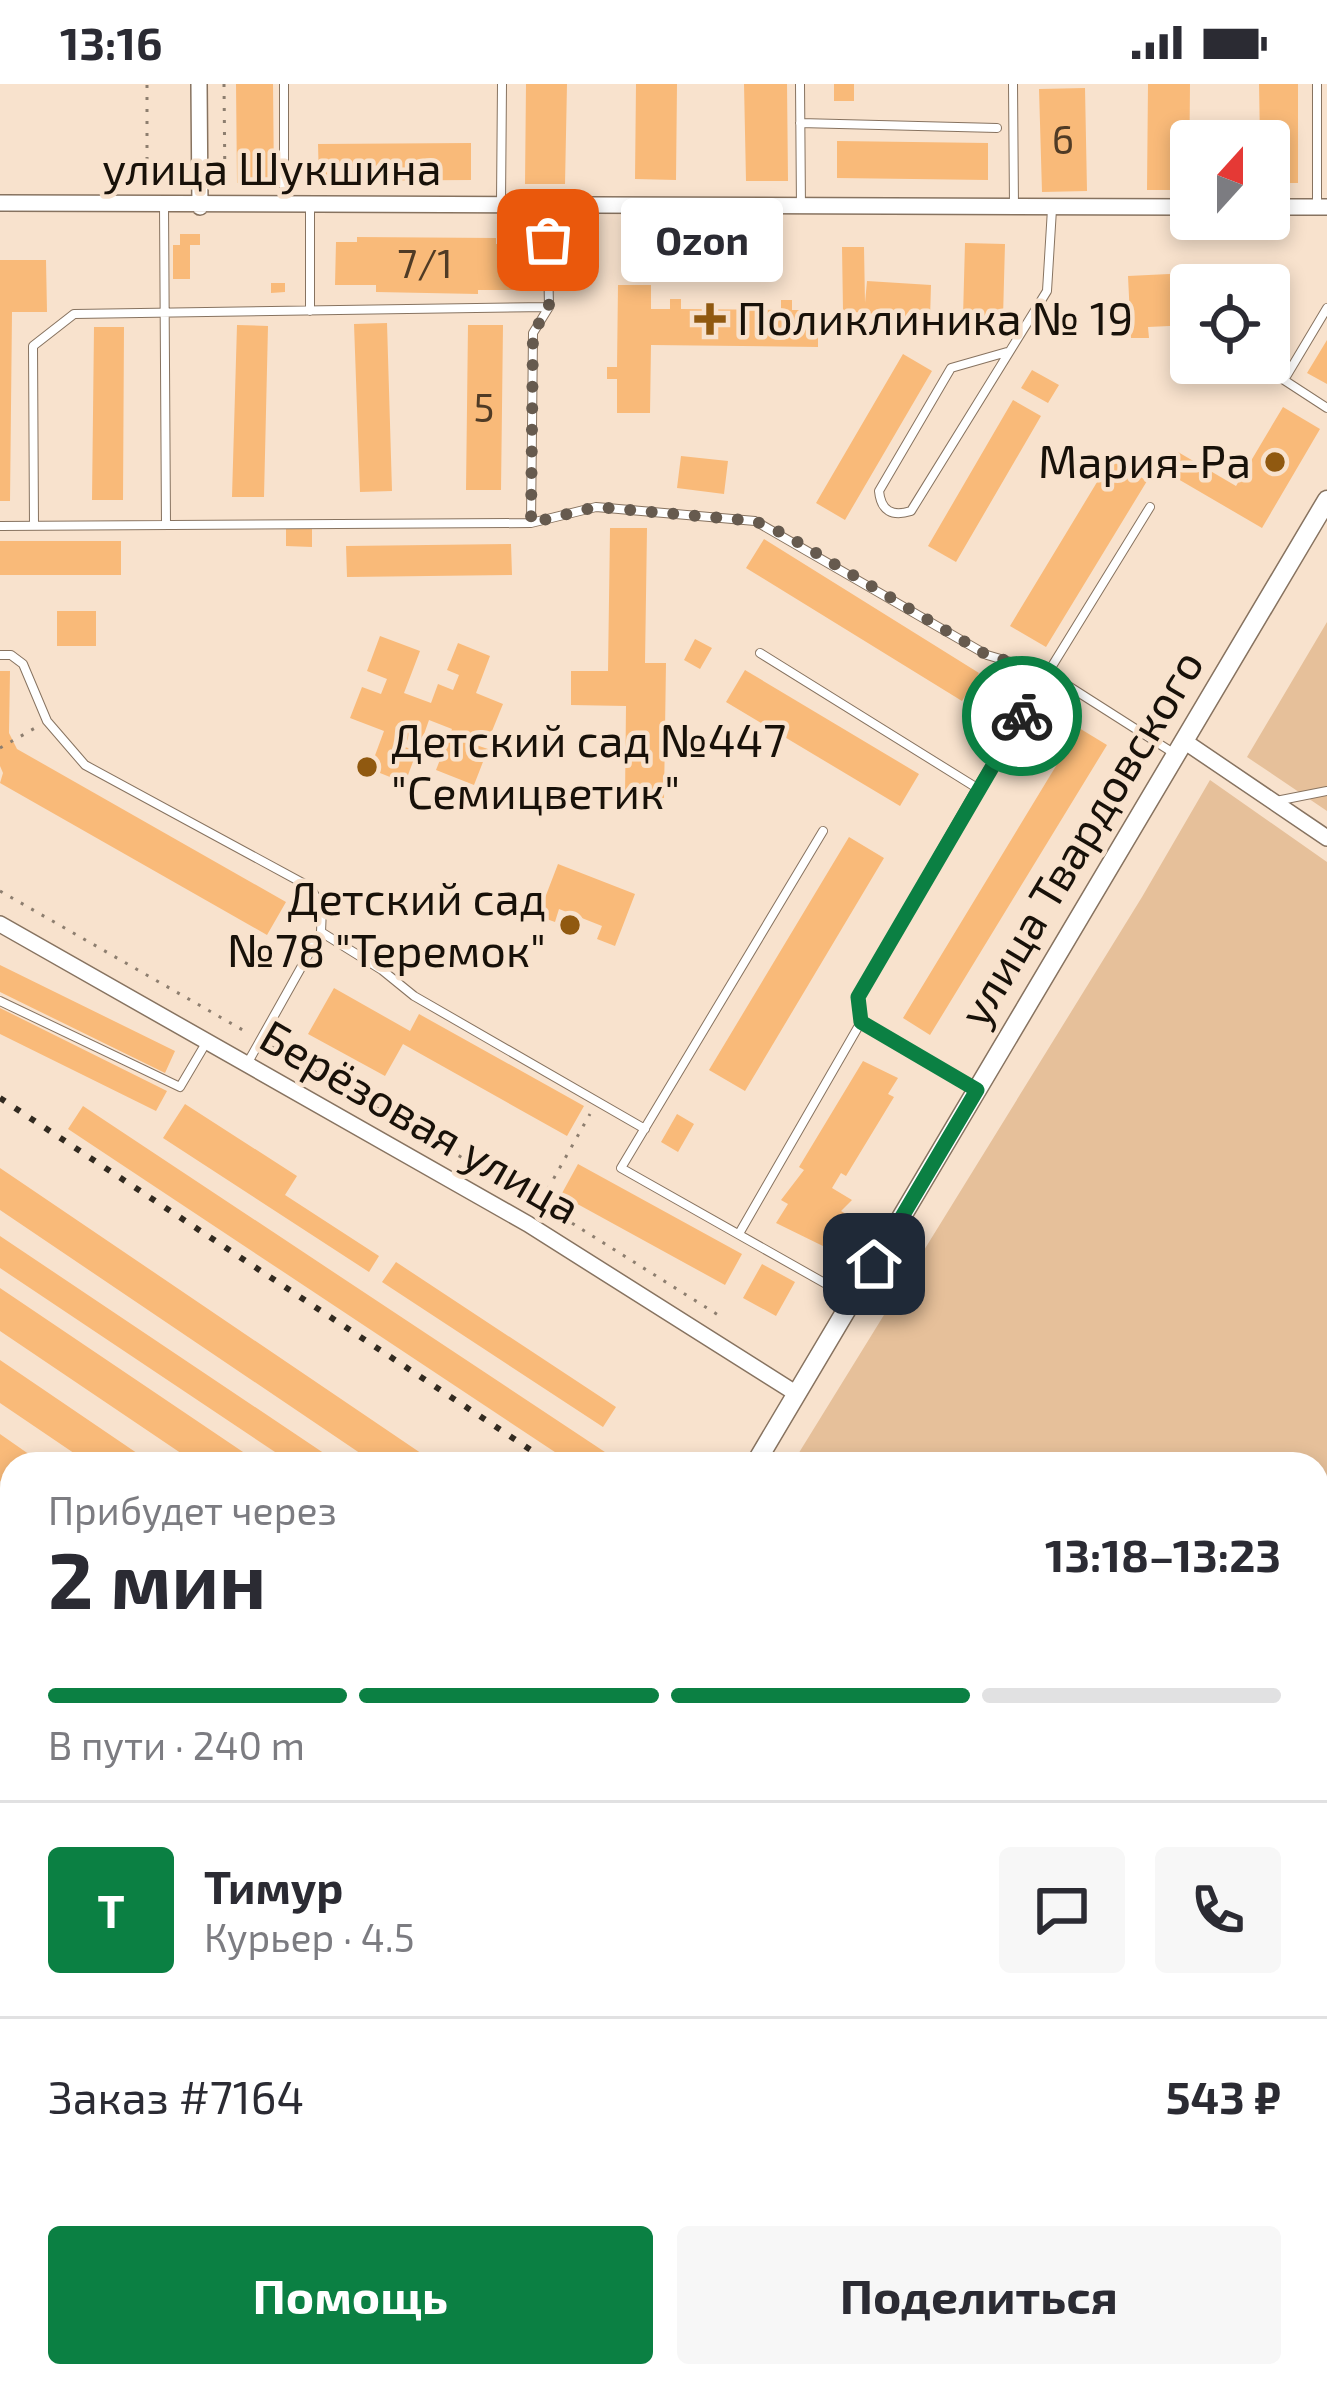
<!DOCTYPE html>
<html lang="ru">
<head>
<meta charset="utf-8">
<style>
  :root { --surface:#fff; --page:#f7f7f7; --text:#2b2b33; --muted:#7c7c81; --line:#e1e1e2; --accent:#0b8043 }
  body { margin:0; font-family:"Exo 2",sans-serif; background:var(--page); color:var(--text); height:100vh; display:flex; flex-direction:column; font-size:45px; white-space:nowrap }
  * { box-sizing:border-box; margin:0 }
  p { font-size:39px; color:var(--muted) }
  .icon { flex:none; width:66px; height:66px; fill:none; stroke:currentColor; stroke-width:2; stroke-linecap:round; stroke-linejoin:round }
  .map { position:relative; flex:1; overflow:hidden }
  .side { position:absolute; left:0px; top:1368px; width:1329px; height:936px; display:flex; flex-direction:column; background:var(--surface); border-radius:36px 36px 0 0; box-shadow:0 6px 18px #0003 }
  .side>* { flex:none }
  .needle { width:78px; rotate:21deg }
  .fabs { position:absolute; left:1170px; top:36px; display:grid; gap:24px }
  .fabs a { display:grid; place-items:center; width:120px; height:120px; border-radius:12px; background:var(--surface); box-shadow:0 6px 18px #0003; font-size:60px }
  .pin { position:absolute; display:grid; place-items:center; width:102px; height:102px; color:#fff; margin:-51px; border-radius:24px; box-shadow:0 6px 18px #0006 }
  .courier { position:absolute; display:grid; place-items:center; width:120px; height:120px; margin:-60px; border:9px solid #0b8043; border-radius:50%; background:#fff; color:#222; box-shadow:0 3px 15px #0007 }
  .bubble { position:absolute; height:84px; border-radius:12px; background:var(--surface); box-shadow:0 6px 18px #0003; font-size:39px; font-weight:700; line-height:84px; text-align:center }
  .head em { font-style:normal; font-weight:700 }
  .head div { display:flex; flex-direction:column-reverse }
  .head { display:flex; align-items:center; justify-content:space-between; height:204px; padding:0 48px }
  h1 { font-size:78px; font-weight:700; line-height:90px }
  .bar { display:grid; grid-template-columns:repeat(4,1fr); gap:18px 12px; align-content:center; height:144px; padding:0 48px }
  .bar i { height:15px; border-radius:9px; background:var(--line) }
  .bar .selected { background:var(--accent) }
  .bar p { grid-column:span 4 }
  .line { display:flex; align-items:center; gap:30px; padding:0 48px; border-top:3px solid var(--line) }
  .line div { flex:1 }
  .round { display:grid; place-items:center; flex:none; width:126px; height:126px; border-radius:12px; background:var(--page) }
  .primary-button { display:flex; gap:24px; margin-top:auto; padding:24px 48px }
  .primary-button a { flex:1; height:138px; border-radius:12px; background:var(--accent); color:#fff; font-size:48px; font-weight:700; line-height:138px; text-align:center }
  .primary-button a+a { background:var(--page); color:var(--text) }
  .status { display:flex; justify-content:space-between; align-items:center; height:84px; padding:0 60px; background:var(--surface); direction:ltr }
  .status svg { height:33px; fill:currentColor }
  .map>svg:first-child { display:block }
  .green { fill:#e6c09a }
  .building { fill:#f9ba79 }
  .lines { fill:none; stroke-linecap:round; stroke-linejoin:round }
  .service-casing { stroke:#877360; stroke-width:10 }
  .minor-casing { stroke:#877360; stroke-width:18 }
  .tertiary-casing { stroke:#877360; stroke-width:21 }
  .path { stroke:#8d7e6f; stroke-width:3; stroke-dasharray:3 9; stroke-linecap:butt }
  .service { stroke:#fff; stroke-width:8 }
  .minor { stroke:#fff; stroke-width:15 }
  .tertiary { stroke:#fff; stroke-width:18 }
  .rail { stroke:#322a20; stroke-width:6; stroke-dasharray:6 12; stroke-linecap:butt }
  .done { stroke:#665a4e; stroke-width:12; stroke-dasharray:0 21.6 }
  .route { stroke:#0b8043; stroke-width:15 }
  .poi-dot { fill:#905910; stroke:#f8e2cd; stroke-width:4.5 }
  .labels { text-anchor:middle; stroke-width:9; stroke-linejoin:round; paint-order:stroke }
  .number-label { font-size:39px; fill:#503b25 }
  .street-label { font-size:45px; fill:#181109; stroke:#f8e2cd }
  .poi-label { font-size:45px; fill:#181109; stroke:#f8e2cd; text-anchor:start }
</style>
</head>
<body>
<div class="status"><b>13:16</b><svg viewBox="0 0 49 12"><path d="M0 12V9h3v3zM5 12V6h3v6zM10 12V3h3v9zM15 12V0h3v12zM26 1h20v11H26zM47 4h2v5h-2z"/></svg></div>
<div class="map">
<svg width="1327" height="2304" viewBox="0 0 1327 2304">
  <rect width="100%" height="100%" fill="#f8e2cd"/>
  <path class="green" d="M 1327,538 L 1327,727 L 1247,673 Z
    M 1210,696 L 1327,778 L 1327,1717 L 1317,1732 L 1317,1380 L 792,1380 L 1142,813 Z
    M 169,2292 L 787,2292 L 778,2304 L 161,2304 Z"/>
  <path class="building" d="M 236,0 L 273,0 L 274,99 L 237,99 Z
    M 526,0 L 567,0 L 565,100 L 525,100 Z
    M 636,0 L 677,0 L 676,96 L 635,95 Z
    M 744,0 L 787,0 L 788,97 L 746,97 Z
    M 834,0 L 854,0 L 854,17 L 834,17 Z
    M 1148,0 L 1190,0 L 1189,106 L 1147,106 Z
    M 1259,0 L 1298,0 L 1298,99 L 1269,99 L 1269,57 L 1260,57 Z
    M 1085,4 L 1087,107 L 1042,108 L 1039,5 Z
    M 837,57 L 988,59 L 988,96 L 837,94 Z
    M 471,59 L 471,96 L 319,97 L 318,60 Z
    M 180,150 L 200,150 L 200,161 L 190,161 L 190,195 L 173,195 L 173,161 L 180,161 Z
    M 357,153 L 496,154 L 496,160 L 515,160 L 515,206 L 478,206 L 478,210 L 376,208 L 376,201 L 335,201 L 336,158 L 357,158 Z
    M 965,159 L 1005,160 L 1003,234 L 963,233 Z
    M 842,163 L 864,163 L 865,219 L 867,197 L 931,201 L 930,235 L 843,227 Z
    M 0,176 L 46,176 L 47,228 L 12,228 L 10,417 L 0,417 Z
    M 1210,188 L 1211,201 L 1191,201 L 1191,241 L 1148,243 L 1149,254 L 1131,254 L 1128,192 Z
    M 271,199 L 285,199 L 285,208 L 271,209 Z
    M 618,201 L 651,201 L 651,225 L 670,225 L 670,215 L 681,215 L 681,225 L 781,226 L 781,216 L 792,216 L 792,226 L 818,226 L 818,263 L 651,261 L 650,329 L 617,329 L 617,295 L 607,295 L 607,283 L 617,283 Z
    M 387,239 L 392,407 L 360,408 L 354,240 Z
    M 237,241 L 268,242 L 264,413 L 232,413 Z
    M 468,241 L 503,241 L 501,406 L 466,406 Z
    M 94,243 L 124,243 L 123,416 L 92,416 Z
    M 1327,256 L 1327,300 L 1307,289 Z
    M 903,270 L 932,287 L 845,436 L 816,419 Z
    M 1032,286 L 1059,301 L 1048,319 L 1021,304 Z
    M 1013,316 L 1041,332 L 956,478 L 928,462 Z
    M 1283,323 L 1320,345 L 1262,444 L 1166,388 L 1178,368 L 1236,402 Z
    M 681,372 L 728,377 L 724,410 L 677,404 Z
    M 1111,375 L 1147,397 L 1046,563 L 1010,542 Z
    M 286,444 L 312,444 L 312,463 L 286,462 Z
    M 610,444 L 647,444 L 645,579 L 666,579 L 664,714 L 625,713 L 626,622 L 571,621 L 571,587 L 608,587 Z
    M 764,455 L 979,589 L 962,617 L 746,484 Z
    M 0,457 L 121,457 L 121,491 L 0,491 Z
    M 511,460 L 512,491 L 347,493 L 346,462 Z
    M 57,527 L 96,527 L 96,562 L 57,562 Z
    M 380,552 L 420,567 L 404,609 L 431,619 L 438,600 L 453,606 L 459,591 L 447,586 L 458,559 L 490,572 L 476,609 L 503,620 L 490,652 L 478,647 L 473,660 L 488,665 L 474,701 L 436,686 L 452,645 L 429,636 L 422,656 L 409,651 L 405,663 L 417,667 L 405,699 L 370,685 L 384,647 L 350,634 L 362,603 L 381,610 L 387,595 L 367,587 Z
    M 695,555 L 712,564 L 700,585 L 684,576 Z
    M 745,586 L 919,690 L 900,722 L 726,618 Z
    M 0,587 L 10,587 L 9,649 L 17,665 L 286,818 L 267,851 L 0,699 L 3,689 L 0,682 Z
    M 1079,644 L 1107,661 L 930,951 L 903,934 Z
    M 849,753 L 884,774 L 745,1007 L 709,986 Z
    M 558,780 L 635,810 L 615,862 L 597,855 L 602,842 L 559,825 L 555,838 L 538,832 Z
    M 0,881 L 175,967 L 165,989 L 0,908 Z
    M 334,904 L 410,947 L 419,930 L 584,1022 L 567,1052 L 403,960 L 385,992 L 308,950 Z
    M 0,924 L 167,1007 L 156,1027 L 0,950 Z
    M 863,977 L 898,994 L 888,1010 L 894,1013 L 846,1092 L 841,1089 L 832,1104 L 852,1116 L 841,1127 L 846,1130 L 825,1163 L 776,1139 L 788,1120 L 781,1116 L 804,1086 L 799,1083 Z
    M 185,1020 L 297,1092 L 285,1111 L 379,1172 L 369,1188 L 163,1054 Z
    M 83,1022 L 623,1380 L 573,1380 L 68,1045 Z
    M 677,1030 L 694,1040 L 678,1068 L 661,1058 Z
    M 578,1080 L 742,1170 L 725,1201 L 561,1111 Z
    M 0,1084 L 437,1380 L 376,1380 L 0,1126 Z
    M 0,1152 L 340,1380 L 293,1380 L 0,1184 Z
    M 396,1178 L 616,1323 L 603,1343 L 382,1198 Z
    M 762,1180 L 795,1198 L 776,1232 L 743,1214 Z
    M 0,1204 L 261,1380 L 197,1380 L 0,1247 Z
    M 0,1276 L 153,1380 L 90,1380 L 0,1319 Z
    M 0,1350 L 43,1380 L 12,1380 L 12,1406 L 0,1397 Z
    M 0,1542 L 12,1547 L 0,1582 Z
    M 0,1859 L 12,1866 L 12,1895 L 0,1896 Z
    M 0,1988 L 4,1988 L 4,2000 L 12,2000 L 12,2025 L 0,2026 Z
    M 8,2049 L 8,2054 L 12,2054 L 12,2080 L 0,2081 L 0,2050 Z
    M 11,2102 L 12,2133 L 0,2134 L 0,2103 Z
    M 2,2158 L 12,2158 L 12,2189 L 0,2190 Z
    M 12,2257 L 12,2286 L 0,2287 L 0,2258 Z"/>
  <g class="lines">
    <defs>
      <path id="service" d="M 284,0 L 284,122
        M 800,0 L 801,124
        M 1013,0 L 1014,123
        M 1317,0 L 1317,123
        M 800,39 L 997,44
        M 501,118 L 502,0
        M 164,121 L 166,441
        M 310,123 L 310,227
        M 1327,224 L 1284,296 L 1327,324
        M 1007,268 L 951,284 L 879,407 C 881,427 892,433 911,427 L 1047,207 L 1052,125
        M 531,439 L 533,249 L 549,223 L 547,123
        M 0,442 L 531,439 L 596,423 L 755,437 L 987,571 L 1048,589 L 1175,670
        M 34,442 L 33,262 L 74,230 L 549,223
        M 760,569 L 977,704
        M 0,571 L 11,571 L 23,580 L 47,637 L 85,681 L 310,803 L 322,824 L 321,848 L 247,980
        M 1276,717 L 1327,707
        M 823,747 L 621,1084 L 851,1214
        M 321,848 L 382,886 L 414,912 L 645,1045
        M 0,917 L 180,1003 L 206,959
        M 861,938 L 858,912 L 977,704 L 1150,423
        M 740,1148 L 861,938 L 976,1006
        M 0,1515 L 12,1522
        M 0,1677 L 12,1644
        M 1317,1789 L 1327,1774
        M 134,2304 L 142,2292"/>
      <path id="minor" d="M 199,0 L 200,123
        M 0,119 L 1191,123
        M 1269,123 L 1327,123
        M 1184,657 L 1327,754
        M 0,840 L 528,1140 L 797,1310
        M 0,1454 L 12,1462
        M 0,1832 L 12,1839"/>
      <path id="tertiary" d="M 755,1380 L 1327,416"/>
    </defs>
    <use href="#service" class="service-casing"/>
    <use href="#minor" class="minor-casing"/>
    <use href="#tertiary" class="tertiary-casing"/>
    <path class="path" d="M 224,0 L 225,103
      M 147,100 L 147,0
      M 0,664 L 35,644
      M 0,807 L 248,949
      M 272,963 L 540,1119 L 723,1234
      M 536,1126 L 590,1030
      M 633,2304 L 634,2292"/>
    <use href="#service" class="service"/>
    <use href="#minor" class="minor"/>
    <use href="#tertiary" class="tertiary"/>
    <path class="rail" d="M 0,1014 L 552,1380
      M 1317,1895 L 1327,1902
      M 1317,2073 L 1327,2096
      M 1301,2292 L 1301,2304"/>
  </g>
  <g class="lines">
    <path class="done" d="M 548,156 L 549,223 L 533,249 L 531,439 L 596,423 L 755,437 L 784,450 L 987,571 L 1048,589 L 1022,632"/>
    <path class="route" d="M 874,1180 L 977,1006 L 861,938 L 858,913 L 1022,632"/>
  </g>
  <g class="poi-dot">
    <path d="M704 217h12v12h12v12h-12v12h-12v-12h-12v-12h12z"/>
    <circle cx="1275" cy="378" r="12"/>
    <circle cx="367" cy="683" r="12"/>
    <circle cx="570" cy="841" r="12"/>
  </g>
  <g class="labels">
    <g class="number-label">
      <text x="1063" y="70">6</text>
      <text x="425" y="194">7/1</text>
      <text x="484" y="338">5</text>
    </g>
    <g class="street-label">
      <text x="272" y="101">улица Шукшина</text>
      <text transform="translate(1081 754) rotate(-59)" y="16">улица Твардовского</text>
      <text transform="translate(420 1038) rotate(30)" y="16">Берёзовая улица</text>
    </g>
    <g class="poi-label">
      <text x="737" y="251">Поликлиника № 19</text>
      <text x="1251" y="394" text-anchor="end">Мария-Ра</text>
      <text x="391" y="673">Детский сад №447<tspan x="391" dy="52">"Семицветик"</tspan></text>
      <text x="546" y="831" text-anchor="end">Детский сад<tspan x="546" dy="52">№78 "Теремок"</tspan></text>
    </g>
  </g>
</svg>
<div class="fabs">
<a><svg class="needle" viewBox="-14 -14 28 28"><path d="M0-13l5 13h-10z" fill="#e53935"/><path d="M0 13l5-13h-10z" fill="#7c7c81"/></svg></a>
<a><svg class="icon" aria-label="locate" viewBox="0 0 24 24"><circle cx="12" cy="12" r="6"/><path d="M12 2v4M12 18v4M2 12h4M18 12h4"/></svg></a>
</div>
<div class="pin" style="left:548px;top:156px;background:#ea580c"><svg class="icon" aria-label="bag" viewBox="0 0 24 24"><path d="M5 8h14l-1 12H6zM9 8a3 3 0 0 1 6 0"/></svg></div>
<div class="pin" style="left:874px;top:1180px;background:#1f2937"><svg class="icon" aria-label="home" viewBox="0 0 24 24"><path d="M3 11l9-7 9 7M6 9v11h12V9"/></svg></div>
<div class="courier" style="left:1022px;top:632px"><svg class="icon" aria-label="bike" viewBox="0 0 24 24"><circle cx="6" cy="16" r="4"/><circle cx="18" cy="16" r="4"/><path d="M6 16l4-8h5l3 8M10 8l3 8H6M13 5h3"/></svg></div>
<div class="bubble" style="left:621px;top:114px;width:162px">Ozon</div>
<section class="side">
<div class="head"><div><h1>2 мин</h1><p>Прибудет через</p></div><em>13:18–13:23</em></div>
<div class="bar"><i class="selected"></i><i class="selected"></i><i class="selected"></i><i></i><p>В пути · 240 m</p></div>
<div class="line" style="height:216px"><b class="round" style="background:var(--accent);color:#fff">Т</b><div><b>Тимур</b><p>Курьер · 4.5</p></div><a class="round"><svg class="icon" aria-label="chat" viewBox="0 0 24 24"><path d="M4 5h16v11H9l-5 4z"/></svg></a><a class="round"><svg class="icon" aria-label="phone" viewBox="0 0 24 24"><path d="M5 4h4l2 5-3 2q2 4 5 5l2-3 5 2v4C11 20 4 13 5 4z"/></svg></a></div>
<div class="line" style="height:156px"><div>Заказ #7164</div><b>543 ₽</b></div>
<div class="primary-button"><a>Помощь</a><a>Поделиться</a></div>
</section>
</div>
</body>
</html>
